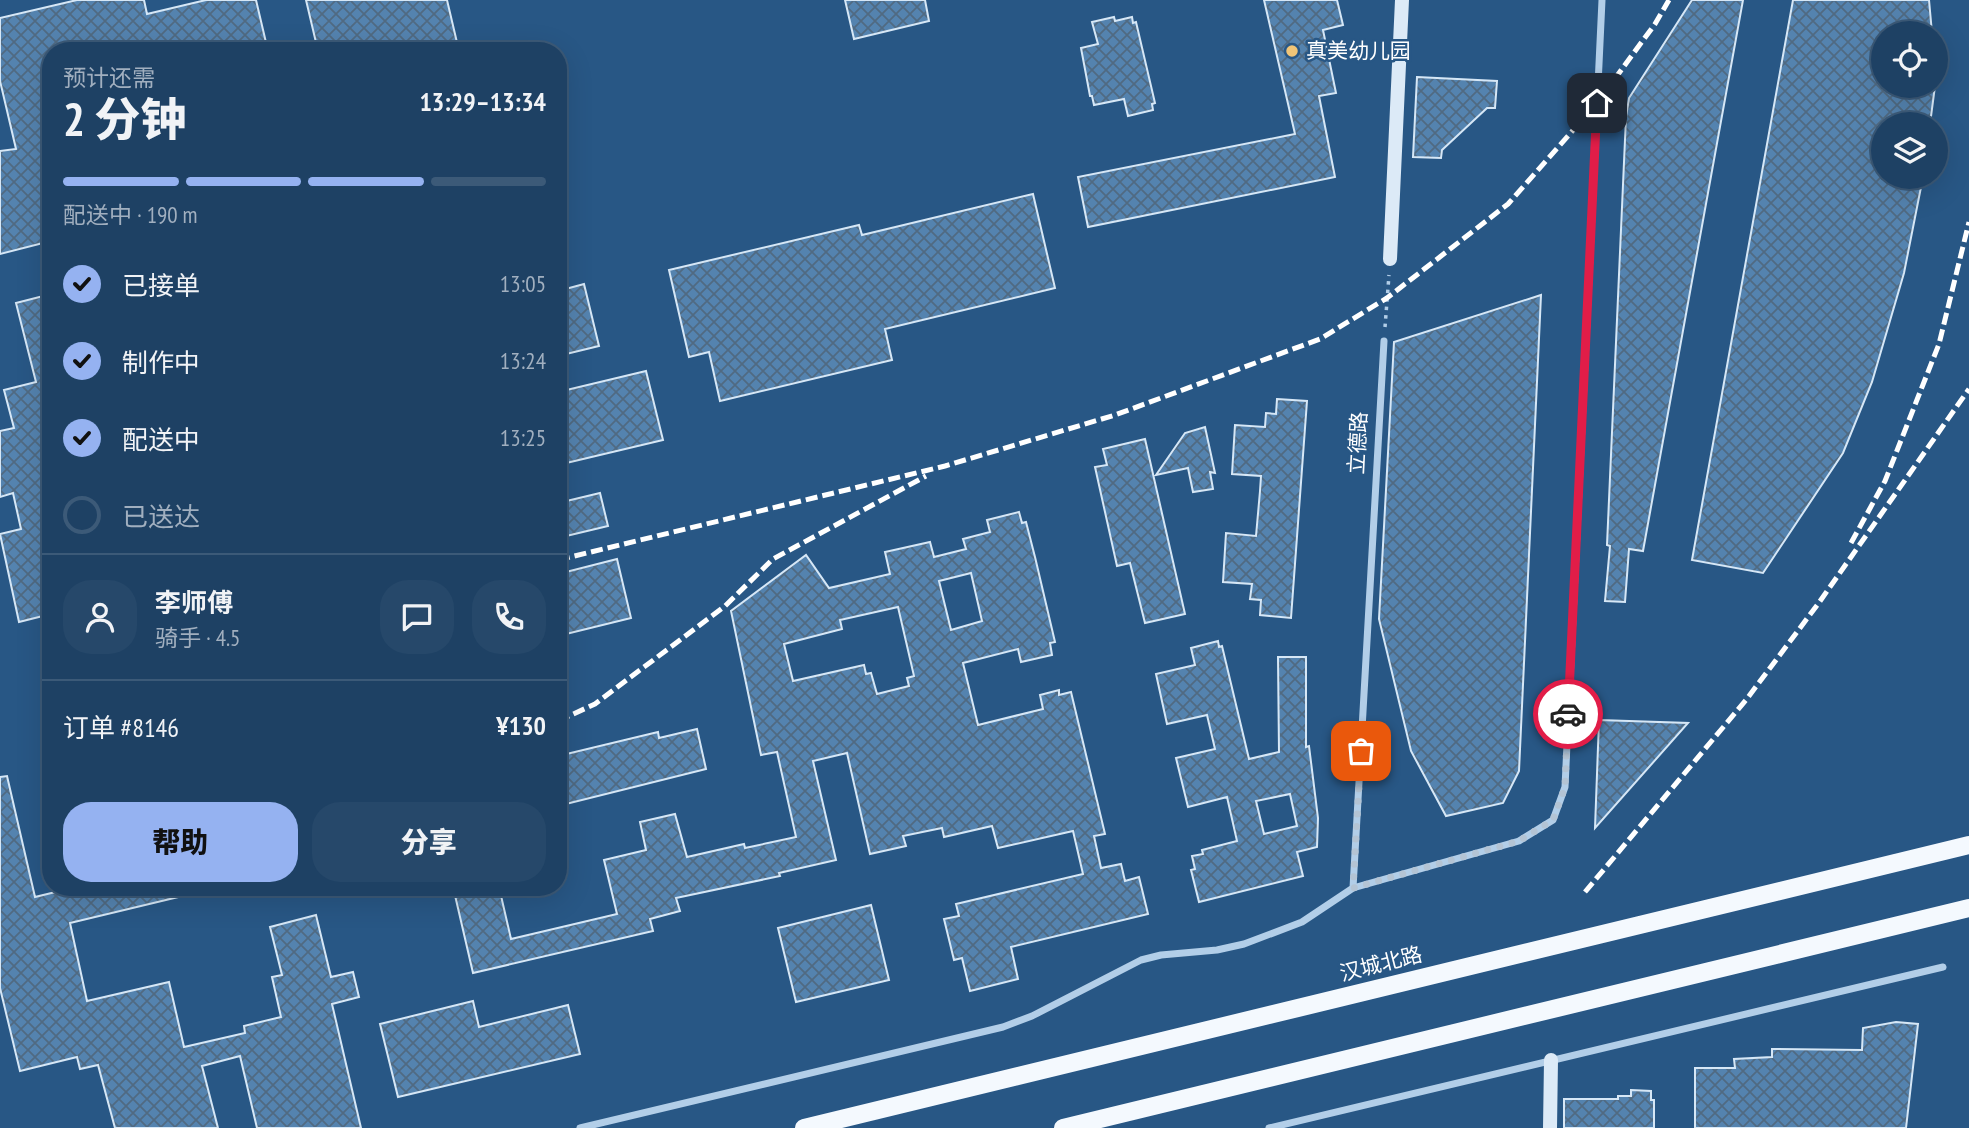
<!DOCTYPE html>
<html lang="zh">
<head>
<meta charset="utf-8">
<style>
  :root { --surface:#1e4164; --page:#26486a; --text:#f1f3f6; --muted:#a1afbf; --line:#3c5a78; --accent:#95b2f1 }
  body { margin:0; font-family:"PT Sans Narrow","Noto Sans SC",sans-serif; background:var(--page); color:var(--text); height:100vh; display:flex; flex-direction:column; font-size:26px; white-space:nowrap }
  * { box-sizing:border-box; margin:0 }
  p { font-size:23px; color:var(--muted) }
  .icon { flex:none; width:38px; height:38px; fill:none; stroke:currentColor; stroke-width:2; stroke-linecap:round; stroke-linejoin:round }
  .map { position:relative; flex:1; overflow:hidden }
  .side { position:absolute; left:42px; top:42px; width:525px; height:854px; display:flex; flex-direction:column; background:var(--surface); border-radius:28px; box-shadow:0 7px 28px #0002,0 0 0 2px var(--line) }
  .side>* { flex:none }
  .controls { position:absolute; left:1871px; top:21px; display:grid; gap:14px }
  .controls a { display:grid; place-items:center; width:77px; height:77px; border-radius:50%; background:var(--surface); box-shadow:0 7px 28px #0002,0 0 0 2px var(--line); font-size:35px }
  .pin { position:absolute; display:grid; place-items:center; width:60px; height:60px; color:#fff; margin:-30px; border-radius:14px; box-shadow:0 4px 10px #0006 }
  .courier { position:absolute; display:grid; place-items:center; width:70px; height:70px; margin:-35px; border:5px solid #e11d48; border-radius:50%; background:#fff; color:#222; box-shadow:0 2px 9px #0007 }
  .head em { font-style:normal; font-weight:800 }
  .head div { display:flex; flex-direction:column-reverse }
  .head { display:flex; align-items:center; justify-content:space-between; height:119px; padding:0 21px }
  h1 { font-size:46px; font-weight:800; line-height:52px }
  .bar { display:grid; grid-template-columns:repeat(4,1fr); gap:10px 7px; align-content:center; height:84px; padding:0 21px }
  .bar i { height:9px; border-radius:5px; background:var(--line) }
  .bar .active { background:var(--accent) }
  .bar p { grid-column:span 4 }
  .line { display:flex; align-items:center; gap:18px; padding:0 21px; border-top:2px solid var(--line) }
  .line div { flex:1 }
  .round { display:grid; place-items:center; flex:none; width:74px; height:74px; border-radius:28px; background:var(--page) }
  ol { padding:0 21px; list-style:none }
  li { display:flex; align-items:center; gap:21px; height:77px }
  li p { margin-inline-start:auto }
  li .icon { padding:7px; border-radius:50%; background:var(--accent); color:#111; stroke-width:4 }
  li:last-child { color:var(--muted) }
  li i { width:38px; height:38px; border:4px solid var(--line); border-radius:50% }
  .button { display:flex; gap:14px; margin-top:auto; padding:14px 21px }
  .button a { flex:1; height:80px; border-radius:28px; background:var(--accent); color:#111; font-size:28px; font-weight:800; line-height:80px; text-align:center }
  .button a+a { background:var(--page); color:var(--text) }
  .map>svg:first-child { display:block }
  .building { fill:url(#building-cross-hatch); stroke:#d6e7f6; stroke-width:2; fill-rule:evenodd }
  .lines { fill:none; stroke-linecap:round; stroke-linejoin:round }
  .path { stroke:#b2cee8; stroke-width:3.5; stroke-dasharray:3.5 5; stroke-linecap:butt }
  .street { stroke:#b2cee8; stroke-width:7 }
  .secondary { stroke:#dceaf7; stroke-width:14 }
  .primary { stroke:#f4f9fe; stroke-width:18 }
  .rail { stroke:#fff; stroke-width:5; stroke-dasharray:12 5; stroke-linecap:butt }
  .done { stroke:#b4c4d4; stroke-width:7; stroke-dasharray:0 12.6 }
  .route { stroke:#e11d48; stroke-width:9 }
  .poi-dot { fill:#f0c578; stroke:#285785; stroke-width:2.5 }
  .labels { text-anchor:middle; stroke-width:5; stroke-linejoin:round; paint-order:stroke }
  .poi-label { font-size:21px; fill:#fff; stroke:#285785; text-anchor:start }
  .street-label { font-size:21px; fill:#fff; stroke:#285785 }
</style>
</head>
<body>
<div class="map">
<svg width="1969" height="1128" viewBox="0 0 1969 1128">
  <defs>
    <pattern id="building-cross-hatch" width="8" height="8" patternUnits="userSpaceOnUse" patternTransform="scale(1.75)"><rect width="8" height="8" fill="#5483af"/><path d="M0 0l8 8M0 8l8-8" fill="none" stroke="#506a82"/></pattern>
  </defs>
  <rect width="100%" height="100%" fill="#285785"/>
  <path class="building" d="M 77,0 L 144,0 L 147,14 L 206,0 L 256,0 L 268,51 L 51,51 L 51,241 L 0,254 L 0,151 L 16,149 L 0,81 L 0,18 Z
    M 306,0 L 447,0 L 459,51 L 318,51 Z
    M 845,0 L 925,0 L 929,21 L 854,39 Z
    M 1264,0 L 1337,0 L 1343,25 L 1323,30 L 1336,93 L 1319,96 L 1335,177 L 1088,227 L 1078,177 L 1295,134 Z
    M 1692,0 L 1743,0 L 1643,551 L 1629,549 L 1625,602 L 1605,601 L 1610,546 L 1607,545 L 1626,117 L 1629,98 Z
    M 1793,0 L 1929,0 L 1932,33 L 1883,33 L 1883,86 L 1935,86 L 1930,124 L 1883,124 L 1883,177 L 1923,177 L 1904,273 L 1872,382 L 1843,453 L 1763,573 L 1692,560 Z
    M 1114,17 L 1115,21 L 1132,17 L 1133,23 L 1136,22 L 1155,103 L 1152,104 L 1153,110 L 1128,116 L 1124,99 L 1094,105 L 1092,96 L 1090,96 L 1081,48 L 1098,44 L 1092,22 Z
    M 1417,77 L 1497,81 L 1495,108 L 1487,108 L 1442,150 L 1441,158 L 1413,157 Z
    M 1033,194 L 1055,288 L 885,329 L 892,360 L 720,401 L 709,352 L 689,357 L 669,270 L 859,225 L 862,235 Z
    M 584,284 L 599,346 L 558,356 L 558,291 Z
    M 51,294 L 51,614 L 19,622 L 0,534 L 21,529 L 13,493 L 0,497 L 0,431 L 14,428 L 4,390 L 36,382 L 16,303 Z
    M 1541,295 L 1519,771 L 1503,803 L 1446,816 L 1411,751 L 1379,619 L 1394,342 Z
    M 646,371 L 663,440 L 558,465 L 558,392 Z
    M 1277,399 L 1307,401 L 1291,618 L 1260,615 L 1261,600 L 1250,599 L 1252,584 L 1223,582 L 1226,533 L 1256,536 L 1260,491 L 1261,476 L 1232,474 L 1235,425 L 1265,427 L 1266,413 L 1276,414 Z
    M 1205,427 L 1215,473 L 1210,472 L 1213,489 L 1193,492 L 1188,468 L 1156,475 L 1185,433 Z
    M 1145,439 L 1185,614 L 1145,623 L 1130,563 L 1117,566 L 1095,467 L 1107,465 L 1103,449 Z
    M 600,493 L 608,526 L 558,538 L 558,503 Z
    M 1019,512 L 1022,523 L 1026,522 L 1035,557 L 1055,642 L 1050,643 L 1052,655 L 1021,662 L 1018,649 L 963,663 L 978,725 L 1043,709 L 1040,695 L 1059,690 L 1059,695 L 1071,692 L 1105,834 L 1094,836 L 1101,868 L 1121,864 L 1125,881 L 1139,877 L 1148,914 L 1011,947 L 1018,979 L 970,991 L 962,958 L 954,960 L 944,919 L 959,916 L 956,904 L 1083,874 L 1073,831 L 998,848 L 992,826 L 944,837 L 942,828 L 937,829 L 903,836 L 906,846 L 870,854 L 847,753 L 813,761 L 836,860 L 779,873 L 780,876 L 676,898 L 680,911 L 650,919 L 653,931 L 473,973 L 454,891 L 468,887 L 499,887 L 511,939 L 617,914 L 604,860 L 646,850 L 640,822 L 675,814 L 687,857 L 744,844 L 745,848 L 796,837 L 777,752 L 761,755 L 731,611 L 806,555 L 829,588 L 890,574 L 885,552 L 930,542 L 934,557 L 966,549 L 963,539 L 990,532 L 987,520 ZM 971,573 L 982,621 L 951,630 L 939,581 ZM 898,607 L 914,676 L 907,678 L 909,686 L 877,694 L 871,673 L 866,674 L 864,665 L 793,681 L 784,644 L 842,629 L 840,620 Z
    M 617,559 L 631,618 L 558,636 L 558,574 Z
    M 1218,641 L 1219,647 L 1222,646 L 1249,759 L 1279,752 L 1278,657 L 1306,657 L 1306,747 L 1309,746 L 1318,818 L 1317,847 L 1297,852 L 1303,876 L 1199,902 L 1191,870 L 1195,869 L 1192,856 L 1203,854 L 1202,850 L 1237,841 L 1227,797 L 1188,807 L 1176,758 L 1215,749 L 1207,715 L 1167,724 L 1156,674 L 1195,665 L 1191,648 ZM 1290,794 L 1297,826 L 1264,834 L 1256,801 Z
    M 1599,720 L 1688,723 L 1595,828 Z
    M 697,729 L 706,769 L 558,806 L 558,756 L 658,732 L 659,738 Z
    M 7,776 L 35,897 L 76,887 L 190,887 L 191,894 L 70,923 L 87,1001 L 169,982 L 184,1047 L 245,1033 L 244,1026 L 281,1017 L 272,977 L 282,975 L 270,927 L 316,915 L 331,977 L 353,972 L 359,997 L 332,1004 L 361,1128 L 257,1128 L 240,1056 L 202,1066 L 218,1128 L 115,1128 L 98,1065 L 80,1069 L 77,1057 L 20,1071 L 0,988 L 0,777 Z
    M 871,905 L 889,980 L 796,1002 L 778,928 Z
    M 473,1001 L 479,1027 L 568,1005 L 580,1054 L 398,1097 L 380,1024 Z
    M 1896,1022 L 1918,1024 L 1906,1128 L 1695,1128 L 1695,1068 L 1735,1068 L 1734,1059 L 1772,1057 L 1772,1049 L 1862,1050 L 1863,1028 Z
    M 1631,1090 L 1651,1091 L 1651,1100 L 1654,1100 L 1654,1128 L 1564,1128 L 1564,1099 L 1618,1099 L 1618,1096 L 1631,1096 Z"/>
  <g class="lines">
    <path class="path" d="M 1385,327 L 1389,275"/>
    <path class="street" d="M 1353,888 L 1384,341
      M 580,1128 L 1003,1027 L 1032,1016 L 1141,960 L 1161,955 L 1217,950 L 1244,944 L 1302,922 L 1353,888 L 1519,841 L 1553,820 L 1565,787 L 1602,0
      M 1269,1128 L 1943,967"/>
    <path class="secondary" d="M 1390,259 L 1402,0
      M 1550,1128 L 1551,1060"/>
    <path class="primary" d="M 804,1128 L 1969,845
      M 1063,1128 L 1969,908"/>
    <path class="rail" d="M 1851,543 L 1885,481 L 1939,344 L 1969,222
      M 558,560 L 945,466 L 1115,415 L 1320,339 L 1387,298 L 1508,204 L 1597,103 L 1655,24 L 1669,0
      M 558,721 L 595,704 L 725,606 L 773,559 L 926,476
      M 1585,892 L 1746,700 L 1818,604 L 1969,389"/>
  </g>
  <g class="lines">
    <path class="done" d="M 1361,751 L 1353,888 L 1519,841 L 1553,820 L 1565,787 L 1568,714"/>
    <path class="route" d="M 1568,714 L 1597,103"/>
  </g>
  <circle class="poi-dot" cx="1292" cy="51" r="7"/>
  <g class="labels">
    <g class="poi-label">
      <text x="1306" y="58">真美幼儿园</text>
    </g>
    <g class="street-label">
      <text transform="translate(1358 443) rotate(-87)" y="7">立德路</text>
      <text transform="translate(1381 964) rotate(-14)" y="7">汉城北路</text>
    </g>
  </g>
</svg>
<div class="controls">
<a><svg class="icon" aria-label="locate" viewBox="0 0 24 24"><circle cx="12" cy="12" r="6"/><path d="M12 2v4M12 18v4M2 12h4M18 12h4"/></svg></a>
<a><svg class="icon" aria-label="layers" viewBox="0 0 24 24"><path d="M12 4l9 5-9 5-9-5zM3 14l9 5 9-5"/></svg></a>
</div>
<div class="pin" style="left:1361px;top:751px;background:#ea580c"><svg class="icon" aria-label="bag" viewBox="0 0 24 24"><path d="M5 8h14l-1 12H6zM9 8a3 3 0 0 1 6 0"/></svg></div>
<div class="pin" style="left:1597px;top:103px;background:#1f2937"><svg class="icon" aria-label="home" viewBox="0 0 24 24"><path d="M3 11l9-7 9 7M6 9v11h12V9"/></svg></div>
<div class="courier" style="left:1568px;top:714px"><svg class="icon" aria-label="car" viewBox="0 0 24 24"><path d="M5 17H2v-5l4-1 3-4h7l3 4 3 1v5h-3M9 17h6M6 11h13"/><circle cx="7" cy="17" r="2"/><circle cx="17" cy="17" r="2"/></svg></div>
<section class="side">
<div class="head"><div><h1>2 分钟</h1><p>预计还需</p></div><em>13:29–13:34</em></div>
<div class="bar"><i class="active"></i><i class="active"></i><i class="active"></i><i></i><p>配送中 · 190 m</p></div>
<ol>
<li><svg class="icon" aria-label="check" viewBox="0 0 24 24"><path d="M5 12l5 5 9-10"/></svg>已接单<p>13:05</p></li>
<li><svg class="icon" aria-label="check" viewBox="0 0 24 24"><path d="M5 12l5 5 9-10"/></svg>制作中<p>13:24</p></li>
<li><svg class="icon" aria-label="check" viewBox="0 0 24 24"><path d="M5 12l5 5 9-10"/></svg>配送中<p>13:25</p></li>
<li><i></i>已送达</li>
</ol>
<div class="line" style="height:126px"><a class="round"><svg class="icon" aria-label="person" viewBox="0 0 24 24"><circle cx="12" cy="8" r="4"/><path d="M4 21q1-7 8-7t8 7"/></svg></a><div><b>李师傅</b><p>骑手 · 4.5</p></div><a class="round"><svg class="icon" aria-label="chat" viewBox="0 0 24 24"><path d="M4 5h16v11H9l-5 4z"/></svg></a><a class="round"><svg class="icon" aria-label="phone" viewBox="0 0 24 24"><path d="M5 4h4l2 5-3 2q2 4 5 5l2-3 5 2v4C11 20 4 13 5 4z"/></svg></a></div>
<div class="line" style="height:91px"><div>订单 #8146</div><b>¥130</b></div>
<div class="button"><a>帮助</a><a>分享</a></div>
</section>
</div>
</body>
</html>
